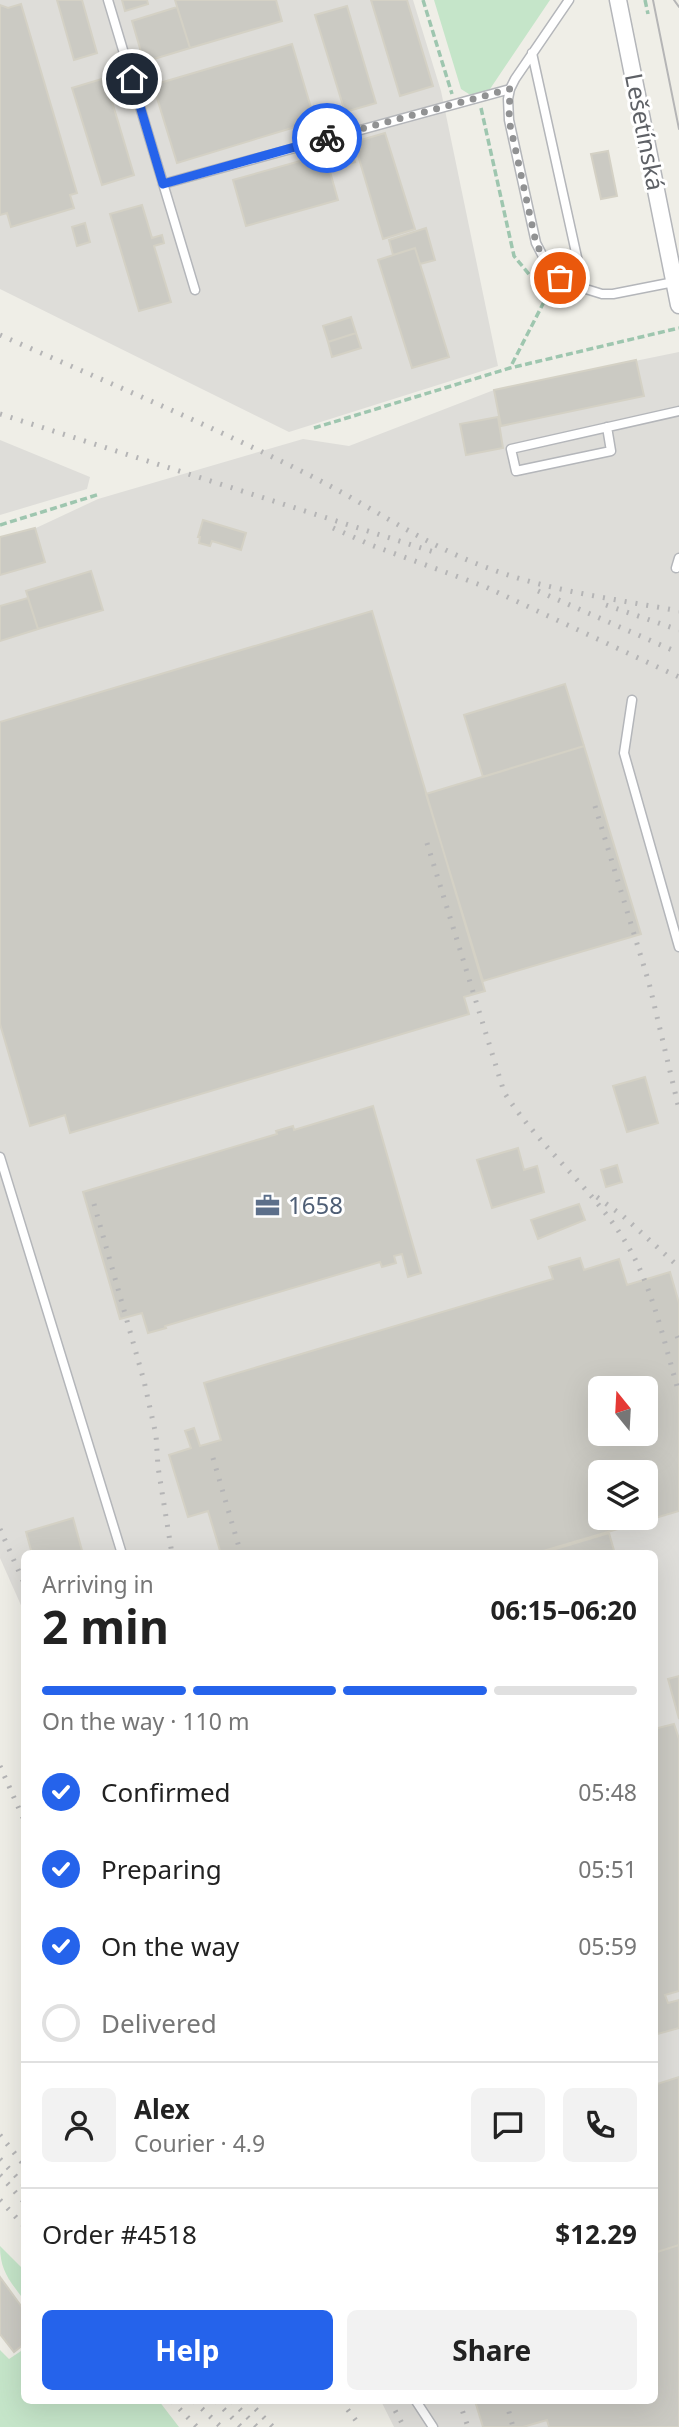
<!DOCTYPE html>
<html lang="en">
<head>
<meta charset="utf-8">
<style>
  :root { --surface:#fff; --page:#f2f2f2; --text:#222; --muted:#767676; --line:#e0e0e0; --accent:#2563eb }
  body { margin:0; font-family:"Noto Sans",sans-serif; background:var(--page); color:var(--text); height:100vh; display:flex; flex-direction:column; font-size:26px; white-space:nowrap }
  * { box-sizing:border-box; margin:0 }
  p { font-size:23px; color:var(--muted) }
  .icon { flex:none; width:38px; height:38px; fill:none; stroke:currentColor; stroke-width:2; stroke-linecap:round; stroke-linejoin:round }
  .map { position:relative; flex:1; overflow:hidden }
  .panel { position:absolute; left:21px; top:1550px; width:637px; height:854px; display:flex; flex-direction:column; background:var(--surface); border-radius:10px; box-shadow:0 7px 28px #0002 }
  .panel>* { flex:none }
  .needle { width:46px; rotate:342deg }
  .controls { position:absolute; left:588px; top:1376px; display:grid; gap:14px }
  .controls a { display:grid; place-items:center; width:70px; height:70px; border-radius:10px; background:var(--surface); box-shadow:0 7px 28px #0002; font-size:35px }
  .pin { position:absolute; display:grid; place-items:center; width:60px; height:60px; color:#fff; margin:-30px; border:4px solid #fff; border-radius:50%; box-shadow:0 2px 7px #0007 }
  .courier { position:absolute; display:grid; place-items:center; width:70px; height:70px; margin:-35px; border:5px solid #2563eb; border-radius:50%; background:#fff; color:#222; box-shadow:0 2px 9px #0007 }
  .summary em { font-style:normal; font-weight:700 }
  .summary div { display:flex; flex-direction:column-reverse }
  .summary { display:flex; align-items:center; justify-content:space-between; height:119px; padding:0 21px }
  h1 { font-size:46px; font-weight:700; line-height:52px }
  .bar { display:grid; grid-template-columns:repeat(4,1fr); gap:10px 7px; align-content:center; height:84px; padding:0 21px }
  .bar i { height:9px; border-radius:5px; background:var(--line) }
  .bar .current { background:var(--accent) }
  .bar p { grid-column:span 4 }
  .line { display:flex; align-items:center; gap:18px; padding:0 21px; border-top:2px solid var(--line) }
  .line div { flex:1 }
  .round { display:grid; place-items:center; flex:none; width:74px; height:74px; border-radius:10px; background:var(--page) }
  ol { padding:0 21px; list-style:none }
  li { display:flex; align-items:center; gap:21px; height:77px }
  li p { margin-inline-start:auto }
  li .icon { padding:7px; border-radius:50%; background:var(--accent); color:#fff; stroke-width:4 }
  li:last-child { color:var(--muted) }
  li i { width:38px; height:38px; border:4px solid var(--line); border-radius:50% }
  .primary-button { display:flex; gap:14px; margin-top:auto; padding:14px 21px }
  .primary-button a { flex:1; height:80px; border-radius:10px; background:var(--accent); color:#fff; font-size:28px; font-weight:700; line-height:80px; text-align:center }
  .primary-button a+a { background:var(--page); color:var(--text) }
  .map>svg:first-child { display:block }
  .industrial { fill:#deddd9; fill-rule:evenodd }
  .green { fill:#c5e5c9 }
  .building { fill:#cbcac3; stroke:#d4d1c5; stroke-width:2; fill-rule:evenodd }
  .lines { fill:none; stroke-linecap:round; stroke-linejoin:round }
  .lane-casing { stroke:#b4b6ba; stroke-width:11 }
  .street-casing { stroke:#b4b6ba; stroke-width:19 }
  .path { stroke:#9ec6af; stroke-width:3.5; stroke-dasharray:7 3.5; stroke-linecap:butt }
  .lane { stroke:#fff; stroke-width:8 }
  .street { stroke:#fff; stroke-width:16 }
  .tram { stroke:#b5b5b6; stroke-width:2 }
  .rail { stroke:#b5b5b6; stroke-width:5; stroke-dasharray:2 9; stroke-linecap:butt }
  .done { stroke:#919293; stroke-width:7; stroke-dasharray:0 12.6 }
  .route { stroke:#2563eb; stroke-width:9 }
  .labels { text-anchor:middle; stroke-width:6; stroke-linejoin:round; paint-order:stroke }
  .street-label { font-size:24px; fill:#5e6166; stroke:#fff }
  .service-label { font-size:24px; fill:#4e5e75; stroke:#fff; text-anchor:start }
</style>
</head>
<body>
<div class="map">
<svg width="679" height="2427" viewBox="0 0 679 2427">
  <rect width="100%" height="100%" fill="#efeee7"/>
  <path class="industrial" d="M 0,0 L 413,0 L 441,91 L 498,366 L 289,432 L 0,289 Z
    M 679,352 L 679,2427 L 394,2427 L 381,2401 L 654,2401 L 654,1554 L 24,1554 L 24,1612 L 0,1558 L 0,538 L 36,528 L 98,499 L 303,439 L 349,446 L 494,390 ZM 600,1388 L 646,1388 L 646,1433 L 600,1433 ZM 600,1472 L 646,1472 L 646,1517 L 600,1517 Z
    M 0,440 L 90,477 L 87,489 L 0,515 Z"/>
  <path class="green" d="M 434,0 L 550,0 L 490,89 L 472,96 L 461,89 Z
    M 0,2246 L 24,2270 L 24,2300 C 10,2281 0,2271 0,2246 Z
    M 24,2349 L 24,2401 L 159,2401 L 179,2427 L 0,2427 L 0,2350 L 9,2359 Z"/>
  <path class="building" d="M 57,0 L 82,0 L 97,53 L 74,60 Z
    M 122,0 L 147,0 L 148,4 L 125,11 Z
    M 175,0 L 276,0 L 282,21 L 190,48 Z
    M 371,0 L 407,0 L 433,86 L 400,96 Z
    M 21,4 L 77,193 L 70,195 L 74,208 L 11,227 L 7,213 L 0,215 L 0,5 L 8,8 Z
    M 347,6 L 376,103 L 345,112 L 315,15 Z
    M 177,7 L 190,48 L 144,62 L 132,21 Z
    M 292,44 L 315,121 L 177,163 L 153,85 Z
    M 105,78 L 134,175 L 102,185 L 72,88 Z
    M 385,133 L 415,229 L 383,239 L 354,142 Z
    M 350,146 L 355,162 L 339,167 L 334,151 Z
    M 608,151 L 617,196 L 601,199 L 591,154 Z
    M 325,154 L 338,200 L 246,226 L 233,180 Z
    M 142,205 L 152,238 L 162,235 L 164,243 L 154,246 L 171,302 L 139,311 L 110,214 Z
    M 85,223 L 90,242 L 77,246 L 72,227 Z
    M 426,228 L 435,260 L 420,264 L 415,248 L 393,255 L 389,240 Z
    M 415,248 L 449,357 L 412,368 L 378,260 Z
    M 351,317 L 356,333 L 328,342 L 323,326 Z
    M 356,333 L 361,348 L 332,357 L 328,342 Z
    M 636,360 L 644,396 L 501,426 L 494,390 Z
    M 498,417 L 503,448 L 466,455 L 460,424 Z
    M 203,520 L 246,533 L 241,550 L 212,541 L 210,546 L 199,543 L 200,537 L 198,537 Z
    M 35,528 L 45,562 L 0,575 L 0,537 Z
    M 91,571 L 103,610 L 38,629 L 26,591 Z
    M 28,598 L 38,629 L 0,641 L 0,606 Z
    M 372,611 L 485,991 L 464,997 L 469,1014 L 70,1133 L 65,1115 L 30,1126 L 0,1024 L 0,722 Z
    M 565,684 L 584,746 L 483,777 L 464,715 Z
    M 584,746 L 641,934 L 483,981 L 426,794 Z
    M 645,1077 L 658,1123 L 627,1132 L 613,1086 Z
    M 373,1106 L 421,1273 L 408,1277 L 402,1254 L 394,1256 L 396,1263 L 382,1267 L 380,1262 L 165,1326 L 166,1328 L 148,1333 L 142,1313 L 120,1319 L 83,1192 L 277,1134 L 276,1131 L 293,1126 L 294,1130 Z
    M 518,1148 L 524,1170 L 537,1166 L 544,1192 L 492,1208 L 477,1160 Z
    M 617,1165 L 622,1182 L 606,1187 L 601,1170 Z
    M 579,1204 L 585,1220 L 538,1239 L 531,1220 Z
    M 580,1258 L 584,1270 L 619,1259 L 627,1285 L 670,1272 L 679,1303 L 679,1511 L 533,1554 L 221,1554 L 208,1511 L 188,1517 L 169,1455 L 191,1448 L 185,1431 L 194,1428 L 200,1446 L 221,1440 L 204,1383 L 553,1279 L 549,1267 ZM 600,1388 L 646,1388 L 646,1433 L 600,1433 ZM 600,1472 L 646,1472 L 646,1517 L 600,1517 Z
    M 73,1518 L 83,1554 L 32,1554 L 26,1532 Z
    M 609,1533 L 615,1554 L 539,1554 Z
    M 679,1676 L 679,1719 L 668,1679 Z
    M 674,1724 L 679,1739 L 679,1991 L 665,1995 L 668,2003 L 679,2000 L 679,2028 L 654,2035 L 654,1729 Z
    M 679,2077 L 679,2245 L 654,2253 L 654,2085 Z
    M 679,2245 L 679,2427 L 549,2427 L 547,2420 L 523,2427 L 483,2427 L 475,2401 L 654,2401 L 654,2253 Z
    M 0,2277 L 24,2310 L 24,2344 L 14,2352 L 0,2334 Z"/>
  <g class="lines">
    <defs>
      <path id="lane" d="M 108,0 L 195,290
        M 569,0 L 515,79 L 510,89 L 508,99 L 509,120 L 536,243 L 550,270 L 573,285 L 602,294 L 613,294 L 674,282
        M 532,53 L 584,289
        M 163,184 L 510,89
        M 607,427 L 611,451 L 516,471 L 511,449 L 679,411
        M 676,568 L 679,558
        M 632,700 L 624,753 L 679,947
        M 0,1157 L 122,1554
        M 416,2401 L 433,2427"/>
      <path id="street" d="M 618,0 L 679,305"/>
    </defs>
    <use href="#lane" class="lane-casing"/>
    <use href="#street" class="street-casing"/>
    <path class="path" d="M 423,0 L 452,94
      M 645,0 L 648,14
      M 481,108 L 514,256 L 547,296 L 510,368
      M 314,428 L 510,368 L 679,328
      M 0,525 L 100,494"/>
    <use href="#lane" class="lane"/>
    <use href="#street" class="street"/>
    <path class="tram" d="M 653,0 L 679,129
      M 674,0 L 679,7"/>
    <path class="rail" d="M 0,335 C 104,381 208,424 309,475 C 369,505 424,545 488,568 C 549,591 615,599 679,611
      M 0,414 L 437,553
      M 333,528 L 371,545 L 486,587 L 679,677
      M 538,591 L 679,653
      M 606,605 L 679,630
      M 595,806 L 649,983 L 679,1109
      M 427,843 L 504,1092 C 542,1152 604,1196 636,1261 C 656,1302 666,1349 679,1393
      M 597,1197 L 623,1216 L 679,1267
      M 94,1204 L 144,1381 L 156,1435 L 158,1467 L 172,1554
      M 677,1336 L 679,1341
      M 213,1458 L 241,1554
      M 0,1529 L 24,1583
      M 0,1766 L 24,1820
      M 0,2135 L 24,2165
      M 0,2159 L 24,2185
      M 0,2175 L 24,2202
      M 0,2200 L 24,2226
      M 172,2401 L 197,2427
      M 194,2401 L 221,2427
      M 216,2401 L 241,2427
      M 232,2401 L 257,2427
      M 248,2401 L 273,2427
      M 341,2401 L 361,2427
      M 390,2401 L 404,2427
      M 459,2401 L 468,2427
      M 506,2401 L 513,2427"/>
  </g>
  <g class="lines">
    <path class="done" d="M 327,138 L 510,89 L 509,120 L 536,243 L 550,270 L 560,278"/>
    <path class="route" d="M 132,79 L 163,184 L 327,138"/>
  </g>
  <defs>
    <symbol id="office-bare" viewBox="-9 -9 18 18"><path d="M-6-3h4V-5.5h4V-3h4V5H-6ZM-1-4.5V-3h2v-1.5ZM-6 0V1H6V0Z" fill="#5c6f8a" stroke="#fff" stroke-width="2.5" paint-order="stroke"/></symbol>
  </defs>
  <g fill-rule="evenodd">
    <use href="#office-bare" x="250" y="1188" width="35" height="35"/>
  </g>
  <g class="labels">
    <g class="street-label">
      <text transform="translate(644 132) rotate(79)" y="8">Lešetínská</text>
    </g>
    <g class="service-label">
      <text x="288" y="1214">1658</text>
    </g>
  </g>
</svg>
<div class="controls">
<a><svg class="needle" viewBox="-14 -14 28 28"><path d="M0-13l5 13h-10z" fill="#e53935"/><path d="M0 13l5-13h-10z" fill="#767676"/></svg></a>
<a><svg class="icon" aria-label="layers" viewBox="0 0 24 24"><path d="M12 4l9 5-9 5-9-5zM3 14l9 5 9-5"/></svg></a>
</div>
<div class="pin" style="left:560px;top:278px;background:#ea580c"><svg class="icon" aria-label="bag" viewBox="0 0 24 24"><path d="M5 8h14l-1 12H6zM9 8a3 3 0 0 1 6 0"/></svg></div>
<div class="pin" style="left:132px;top:79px;background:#1f2937"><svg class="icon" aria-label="home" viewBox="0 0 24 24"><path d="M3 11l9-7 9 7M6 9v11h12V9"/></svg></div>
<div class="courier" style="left:327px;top:138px"><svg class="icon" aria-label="bike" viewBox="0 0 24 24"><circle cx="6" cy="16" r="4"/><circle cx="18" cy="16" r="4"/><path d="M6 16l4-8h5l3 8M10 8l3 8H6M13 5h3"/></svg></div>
<section class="panel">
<div class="summary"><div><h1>2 min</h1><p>Arriving in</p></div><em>06:15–06:20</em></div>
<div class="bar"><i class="current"></i><i class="current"></i><i class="current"></i><i></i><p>On the way · 110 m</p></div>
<ol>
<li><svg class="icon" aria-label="check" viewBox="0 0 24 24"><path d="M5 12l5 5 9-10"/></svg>Confirmed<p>05:48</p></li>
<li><svg class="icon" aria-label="check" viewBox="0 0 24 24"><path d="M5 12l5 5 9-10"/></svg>Preparing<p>05:51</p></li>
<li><svg class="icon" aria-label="check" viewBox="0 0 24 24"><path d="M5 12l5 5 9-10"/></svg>On the way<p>05:59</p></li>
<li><i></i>Delivered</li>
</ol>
<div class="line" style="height:126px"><a class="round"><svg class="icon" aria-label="person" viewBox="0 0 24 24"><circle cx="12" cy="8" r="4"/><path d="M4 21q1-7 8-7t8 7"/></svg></a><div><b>Alex</b><p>Courier · 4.9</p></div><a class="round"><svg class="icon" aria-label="chat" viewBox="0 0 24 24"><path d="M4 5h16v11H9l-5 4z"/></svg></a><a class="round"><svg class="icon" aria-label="phone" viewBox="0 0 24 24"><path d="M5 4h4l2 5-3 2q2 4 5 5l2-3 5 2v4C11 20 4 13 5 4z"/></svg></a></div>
<div class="line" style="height:91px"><div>Order #4518</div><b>$12.29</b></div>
<div class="primary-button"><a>Help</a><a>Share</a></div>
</section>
</div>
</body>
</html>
